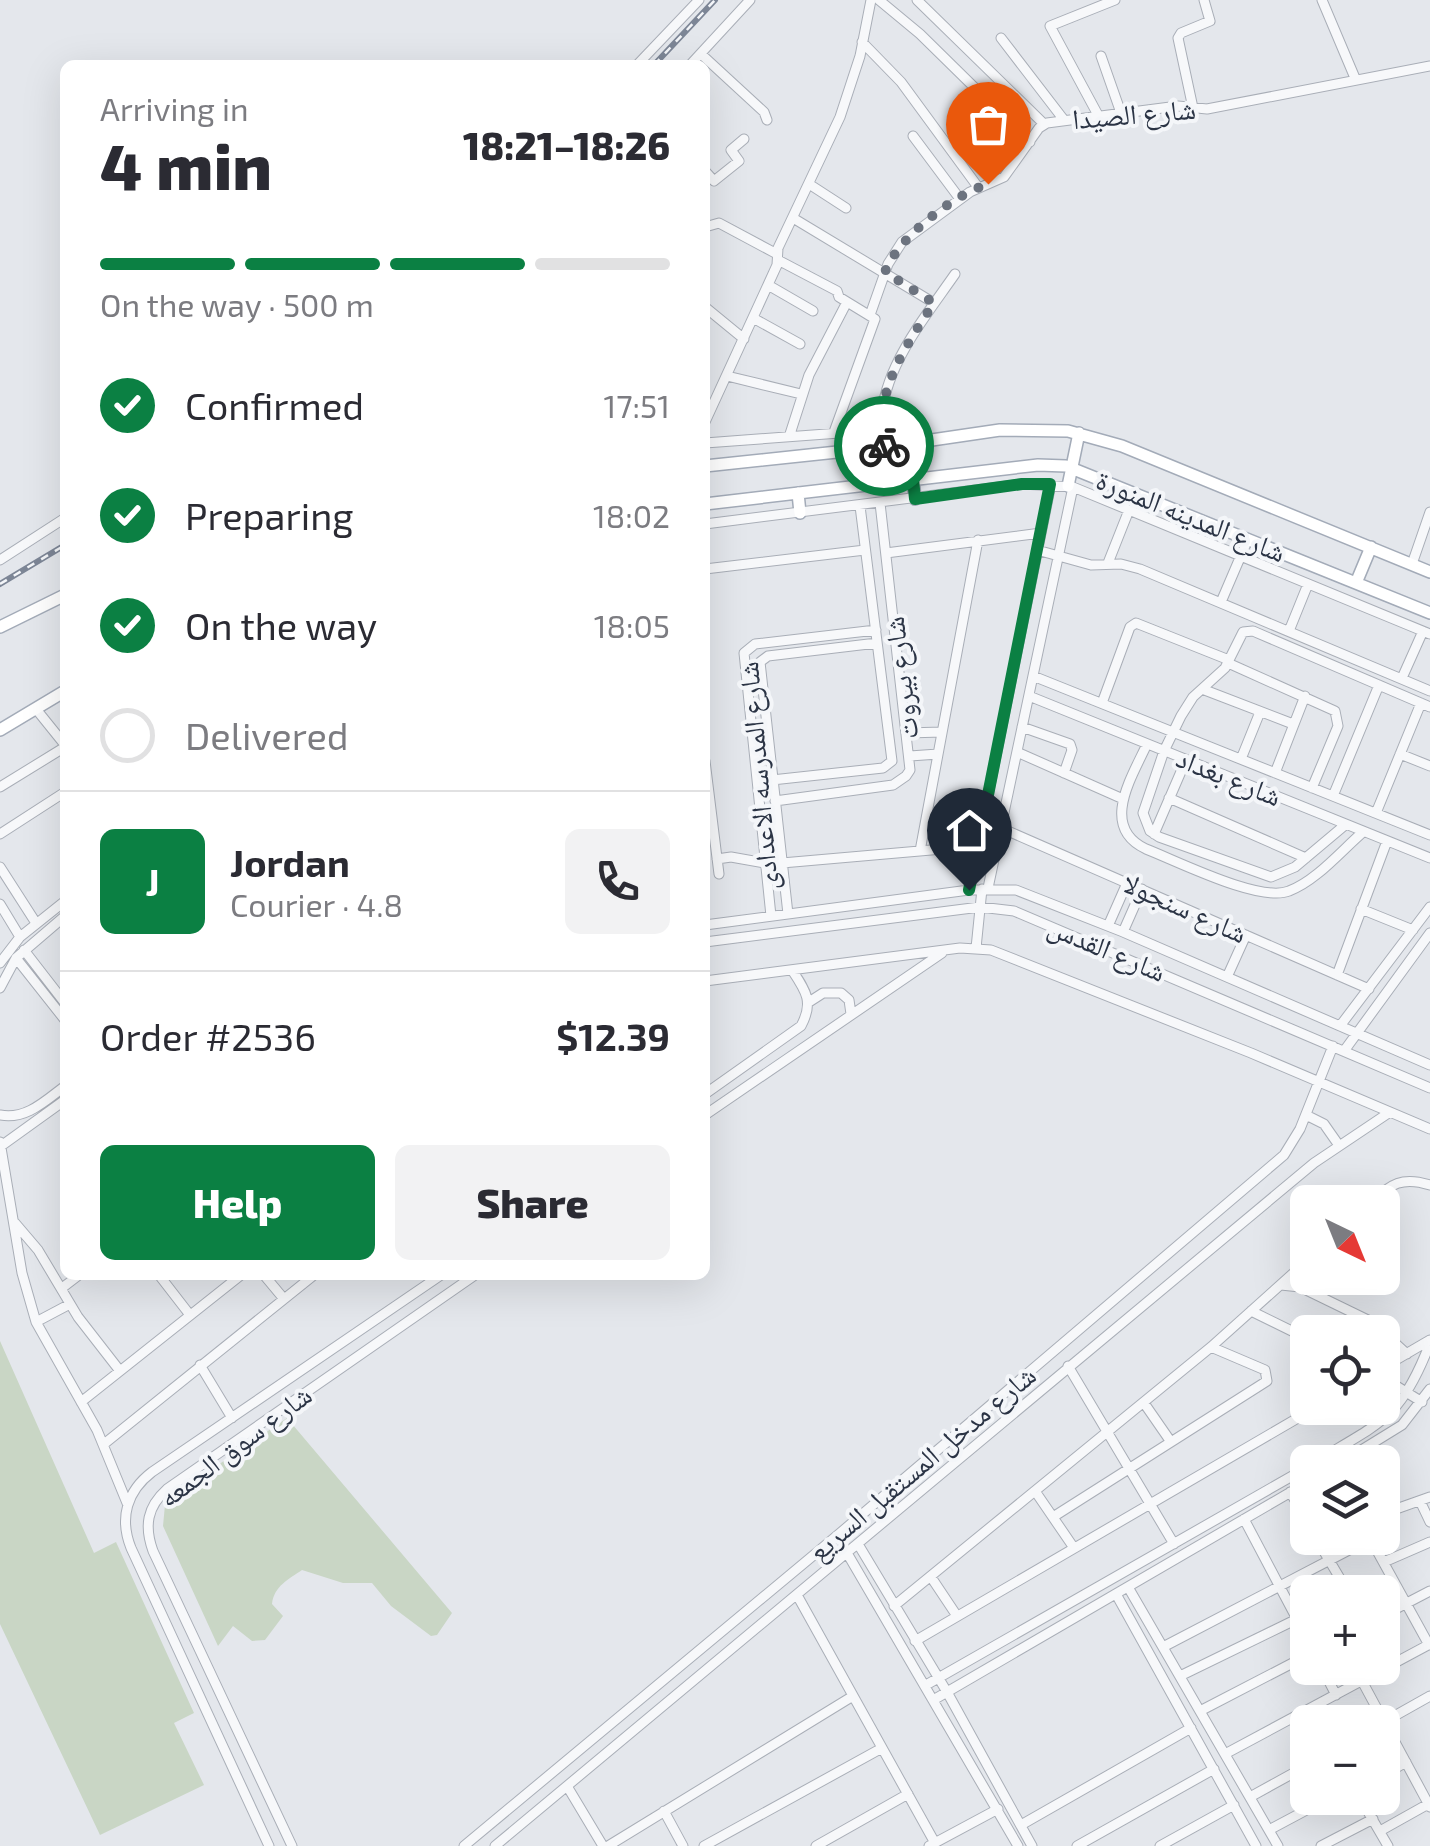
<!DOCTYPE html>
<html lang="en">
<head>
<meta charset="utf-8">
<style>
  :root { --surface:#fff; --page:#f2f2f3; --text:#2b2b33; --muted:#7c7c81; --line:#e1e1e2; --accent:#0b8043 }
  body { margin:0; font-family:"Exo 2","Noto Naskh Arabic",sans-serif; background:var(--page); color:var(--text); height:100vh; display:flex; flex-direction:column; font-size:38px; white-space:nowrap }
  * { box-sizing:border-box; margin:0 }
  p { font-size:32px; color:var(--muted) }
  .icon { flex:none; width:55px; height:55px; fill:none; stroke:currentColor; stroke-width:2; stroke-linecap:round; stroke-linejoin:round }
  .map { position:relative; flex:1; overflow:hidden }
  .drawer { position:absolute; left:60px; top:60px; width:650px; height:1220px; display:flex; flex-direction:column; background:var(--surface); border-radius:15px; box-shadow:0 10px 40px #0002 }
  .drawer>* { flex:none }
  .needle { width:65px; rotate:137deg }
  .buttons { position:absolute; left:1290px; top:1185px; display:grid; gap:20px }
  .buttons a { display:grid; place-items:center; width:110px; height:110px; border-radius:15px; background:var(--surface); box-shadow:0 10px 40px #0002; font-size:50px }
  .pin { position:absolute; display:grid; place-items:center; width:85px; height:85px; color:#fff; margin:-102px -42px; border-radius:50% 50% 50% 0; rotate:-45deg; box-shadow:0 0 10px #0007 }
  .pin .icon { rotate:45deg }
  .courier { position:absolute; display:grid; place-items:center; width:100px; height:100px; margin:-50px; border:8px solid #0b8043; border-radius:50%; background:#fff; color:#222; box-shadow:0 2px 12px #0007 }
  .summary em { font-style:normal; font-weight:800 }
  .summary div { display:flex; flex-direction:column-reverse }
  .summary { display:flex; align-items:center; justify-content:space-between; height:170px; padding:0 40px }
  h1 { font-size:65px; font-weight:800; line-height:75px }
  .bar { display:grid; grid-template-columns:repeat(4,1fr); gap:15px 10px; align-content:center; height:120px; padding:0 40px }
  .bar i { height:12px; border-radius:8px; background:var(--line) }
  .bar .active { background:var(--accent) }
  .bar p { grid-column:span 4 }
  .line { display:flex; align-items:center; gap:25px; padding:0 40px; border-top:2px solid var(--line) }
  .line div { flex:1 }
  .round { display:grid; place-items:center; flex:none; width:105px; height:105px; border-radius:15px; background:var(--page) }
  ol { padding:0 40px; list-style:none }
  li { display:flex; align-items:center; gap:30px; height:110px }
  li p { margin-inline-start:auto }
  li .icon { padding:10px; border-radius:50%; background:var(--accent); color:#fff; stroke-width:4 }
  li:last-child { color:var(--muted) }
  li i { width:55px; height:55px; border:5px solid var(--line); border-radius:50% }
  .action { display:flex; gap:20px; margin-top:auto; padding:20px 40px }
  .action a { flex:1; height:115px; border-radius:15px; background:var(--accent); color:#fff; font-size:40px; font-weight:800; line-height:115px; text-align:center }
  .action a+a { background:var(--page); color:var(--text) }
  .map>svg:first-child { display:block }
  .green { fill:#c9d6c5 }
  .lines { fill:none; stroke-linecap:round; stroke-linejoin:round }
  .minor-casing { stroke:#a9aeb7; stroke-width:11 }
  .major-casing { stroke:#a3abb8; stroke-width:14 }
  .minor { stroke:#f7f8fa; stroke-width:9 }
  .major { stroke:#fff; stroke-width:11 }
  .rail-casing { stroke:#7d8696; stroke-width:6 }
  .rail { stroke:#f4f6f9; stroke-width:2.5; stroke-dasharray:8; stroke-linecap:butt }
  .done { stroke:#6c737f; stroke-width:10; stroke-dasharray:0 18 }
  .route { stroke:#0b8043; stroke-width:12 }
  .labels { text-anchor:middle; stroke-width:8; stroke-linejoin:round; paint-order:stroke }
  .street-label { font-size:28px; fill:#2b3445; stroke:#f4f6f9 }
</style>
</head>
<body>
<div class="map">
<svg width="1430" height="1846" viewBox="0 0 1430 1846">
  <rect width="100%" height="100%" fill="#e4e7ec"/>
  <path class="green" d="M 0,1341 L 94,1553 L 116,1542 L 194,1713 L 174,1723 L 204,1785 L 100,1835 L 0,1624 Z
    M 287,1418 L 452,1613 L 437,1635 L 431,1636 L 391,1606 L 372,1583 L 343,1583 L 302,1570 C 289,1579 274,1586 272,1604 L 283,1616 L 265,1640 L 252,1641 L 233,1626 L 218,1646 L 163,1526 L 165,1505 L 174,1495 Z"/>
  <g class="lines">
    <defs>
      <path id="minor" d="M 879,0 L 920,34 L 1030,142
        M 917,0 L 1044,124
        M 1322,0 L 1355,78
        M 1001,38 L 1064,120
        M 862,42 L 901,82 L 978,187
        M 701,54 L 764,112 L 767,120
        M 1101,56 L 1121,113
        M 637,65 L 699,0
        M 690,65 L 750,0
        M 1193,108 L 1178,38 L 1181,33 L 1210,21 L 1204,0
        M 1098,115 L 1050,26 L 1115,0
        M 913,136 L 960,199
        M 705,171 L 714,181 L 739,161 L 731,150 L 744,139
        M 809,184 L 846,208
        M 793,218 L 934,303
        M 705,227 L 719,223 L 777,254
        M 778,260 L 837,291 L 839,297 L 875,319 L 834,432
        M 768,285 L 813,311
        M 705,307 L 744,339
        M 870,315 L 888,264 L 902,242 L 970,192 L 1004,177 L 1039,128 L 1047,123 L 1178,106 L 1207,109 L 1430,66
        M 753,318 L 800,344
        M 727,376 L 801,394
        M 705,422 L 777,265 L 778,248 L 840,117 L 860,56 L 871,0
        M 790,434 L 809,375 L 847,302
        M 705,443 L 880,430
        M 884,447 C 869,384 921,323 955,274
        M 705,524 L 1022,484 L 1073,487 L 1430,634
        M 1037,550 L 1091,565 L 1121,564 L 1140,569 L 1430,691
        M 886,553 L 1041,533
        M 0,560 L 65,518
        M 1108,563 L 1129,510
        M 1412,564 L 1430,512
        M 705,569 L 865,550
        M 1221,602 L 1248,539
        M 1289,631 L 1308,584
        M 1228,663 L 1335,711 L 1338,726 L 1312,788
        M 1033,676 L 1430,835
        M 1402,678 L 1423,631
        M 1202,689 L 1293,724
        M 1029,696 L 1430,858
        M 1102,703 L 1130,627 L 1136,623 L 1229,660
        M 36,709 L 65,745
        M 1022,727 L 1070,744 L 1072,750 L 1064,773
        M 907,733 L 942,732
        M 1147,744 C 1132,777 1099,827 1146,849 C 1177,861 1260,903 1289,891 C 1316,881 1341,851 1363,832
        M 1017,752 L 1123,799
        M 1400,754 L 1430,766
        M 910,756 L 938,754
        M 1241,759 L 1260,712
        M 705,761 L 719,874
        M 1275,773 L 1305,696
        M 772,780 L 883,768 L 892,761 L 860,506
        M 0,787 L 65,747
        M 1333,796 L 1379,685
        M 1169,798 L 1306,858
        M 775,801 L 893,785 L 906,776 L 910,770 L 880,503
        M 1376,813 L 1421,703
        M 1345,825 L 1295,867 L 1271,877 L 1159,837 L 1150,831 L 1143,813 L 1164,751 L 1181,716 L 1193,697 L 1225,668 L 1243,632 L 1253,631 L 1430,707
        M 1001,828 L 1369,989
        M 0,834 L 65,792
        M 1154,834 L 1186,760
        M 920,851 L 978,540
        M 717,859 L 731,857 L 765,863
        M 782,863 L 977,846
        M 0,867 L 36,923
        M 988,888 L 1073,487
        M 969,890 L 1051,484
        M 0,904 L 20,937
        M 1361,909 L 1413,930
        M 788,914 L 760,662 L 768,656 L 877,643
        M 771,916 L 744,653 L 755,644 L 876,630
        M 705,925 L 969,890 L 1016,890 L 1123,932 L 1430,1065
        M 1108,926 L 1127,883
        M 1123,932 L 1142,889
        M 705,942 L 980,907 L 1014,911 L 1430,1088
        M 976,948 L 982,889
        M 24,950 L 65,1003
        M 16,958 L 65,1020
        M 0,963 L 20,937 L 65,901
        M 1337,975 L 1387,841
        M 1227,977 L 1246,935
        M 705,981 L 960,948 L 991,950 L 1251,1053 L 1430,1129
        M 0,988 L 16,958 L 65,916
        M 809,1002 L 823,993 L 841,993 L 849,1000 L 851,1014
        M 1340,1026 L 1430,907
        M 1344,1051 L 1430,933
        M 705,1094 L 801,1026 C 814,1002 806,991 792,970
        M 0,1115 C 26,1120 45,1101 65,1086
        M 705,1115 L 942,953
        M 1306,1115 L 1324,1124 L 1338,1144
        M 0,1142 L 22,1273 L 36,1322 L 97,1430 L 127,1503
        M 1,1146 L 65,1100
        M 1371,1202 C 1391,1184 1402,1176 1430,1185
        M 15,1223 L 38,1250 L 78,1317 L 120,1371
        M 159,1275 L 190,1315
        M 264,1275 L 284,1299
        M 1281,1285 L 1300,1287 L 1372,1322 L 1407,1354
        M 62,1288 L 79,1275
        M 1251,1311 L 1308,1339
        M 36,1322 L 70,1304
        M 200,1365 L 232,1418
        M 1068,1366 L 1174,1544
        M 1382,1368 L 1430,1340
        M 1382,1377 L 1422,1402
        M 81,1402 L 241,1275
        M 1144,1403 L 1171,1442
        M 104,1444 L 314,1275
        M 1315,1462 C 1381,1422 1401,1419 1430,1343
        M 1342,1462 L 1402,1425 L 1430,1389
        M 1035,1491 L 1074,1548
        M 1290,1492 L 1308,1522
        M 1420,1501 L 1430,1522
        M 1382,1514 L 1430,1497
        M 1053,1517 L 1267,1381 L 1265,1370 L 1211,1347
        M 1244,1519 L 1308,1640
        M 1316,1538 L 1348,1592
        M 1370,1538 L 1429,1645
        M 858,1544 L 947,1692 L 1032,1846
        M 847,1553 L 1018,1846
        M 1384,1562 L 1430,1542
        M 931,1577 L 957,1616
        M 1128,1587 L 1278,1846
        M 1116,1594 L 1256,1846
        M 797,1595 L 935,1843
        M 894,1606 L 1211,1347 L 1308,1260
        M 1382,1616 L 1430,1591
        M 915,1641 L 1315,1408
        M 1163,1647 L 1370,1539
        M 1322,1668 L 1336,1695
        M 1180,1676 L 1297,1619
        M 1362,1681 L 1430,1807
        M 926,1685 L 1308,1467
        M 935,1699 L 1308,1482
        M 1200,1711 L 1308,1655
        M 1382,1723 L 1430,1696
        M 1225,1754 L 1430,1644
        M 1382,1776 L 1406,1762
        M 567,1786 L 603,1846
        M 1250,1797 L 1308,1765
        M 1360,1798 L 1388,1846
        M 664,1811 L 683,1846
        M 1021,1825 L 1191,1728
        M 1269,1830 L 1329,1798
        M 1380,1831 L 1430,1803
        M 269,1846 L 131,1548 C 119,1518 127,1491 152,1472 L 441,1275
        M 292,1846 L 153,1551 C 144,1526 147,1507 167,1489 L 475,1275
        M 464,1846 L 839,1534 L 1284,1155 L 1300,1129 L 1333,1046
        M 495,1846 L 1314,1163 L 1390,1112
        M 608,1846 L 853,1696
        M 704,1846 L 882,1748
        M 816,1846 L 908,1794
        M 929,1846 L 998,1809
        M 1077,1846 L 1214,1769
        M 1160,1846 L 1234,1805
        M 1321,1846 L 1373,1819"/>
      <path id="major" d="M 866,449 L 869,484
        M 705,466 L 884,447 L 1000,430 L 1068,431 L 1122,446 L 1430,572
        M 913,479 L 915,499
        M 1068,486 L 1079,433
        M 798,493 L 800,513
        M 705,504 L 1038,465 L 1066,466 L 1430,613
        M 1356,583 L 1371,547
        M 0,627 L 65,595
        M 0,730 L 65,691"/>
    </defs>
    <use href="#minor" class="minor-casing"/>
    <use href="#major" class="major-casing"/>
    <use href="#minor" class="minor"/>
    <use href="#major" class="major"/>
    <defs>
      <path id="rail" d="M 654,65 L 715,0
        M 0,584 L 65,545"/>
    </defs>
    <use href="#rail" class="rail-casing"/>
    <use href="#rail" class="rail"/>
  </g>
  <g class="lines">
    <path class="done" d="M 884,446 C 872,394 907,344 934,303 L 885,272 C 898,237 954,195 988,184"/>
    <path class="route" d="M 884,446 L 866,449 L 869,484 L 913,479 L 915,499 L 1022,484 L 1050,484 L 969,890"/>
  </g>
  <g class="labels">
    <g class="street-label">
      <text transform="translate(1134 114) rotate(-5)" y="10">شارع الصيدا</text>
      <text transform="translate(1191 516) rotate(22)" y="10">شارع المدينه المنورة</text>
      <text transform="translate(901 678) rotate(-97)" y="10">شارع بيروت</text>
      <text transform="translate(758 776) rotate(-95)" y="10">شارع المدرسه الاعدادى</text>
      <text transform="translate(1229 777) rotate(22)" y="10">شارع بغداد</text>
      <text transform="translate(1185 908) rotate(24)" y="10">شارع سنجولا</text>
      <text transform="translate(1107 949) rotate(23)" y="10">شارع القدس</text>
      <text transform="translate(235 1446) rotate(-37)" y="10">شارع سوق الجمعه</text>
      <text transform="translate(922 1463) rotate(-40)" y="10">شارع مدخل المستقبل السريع</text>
    </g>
  </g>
</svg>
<div class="buttons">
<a><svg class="needle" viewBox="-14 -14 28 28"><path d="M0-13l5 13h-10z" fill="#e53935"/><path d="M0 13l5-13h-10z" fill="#7c7c81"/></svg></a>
<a><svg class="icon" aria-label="locate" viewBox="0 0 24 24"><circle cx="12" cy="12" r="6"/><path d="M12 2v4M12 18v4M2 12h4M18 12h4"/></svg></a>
<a><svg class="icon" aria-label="layers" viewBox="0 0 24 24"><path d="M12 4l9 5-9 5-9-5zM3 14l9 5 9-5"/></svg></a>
<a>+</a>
<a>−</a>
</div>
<div class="pin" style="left:988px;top:184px;background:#ea580c"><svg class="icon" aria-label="bag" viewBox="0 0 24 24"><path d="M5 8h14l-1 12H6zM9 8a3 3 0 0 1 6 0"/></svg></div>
<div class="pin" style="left:969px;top:890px;background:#1f2937"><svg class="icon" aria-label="home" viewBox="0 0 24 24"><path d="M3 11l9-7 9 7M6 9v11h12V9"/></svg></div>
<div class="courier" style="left:884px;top:446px"><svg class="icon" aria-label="bike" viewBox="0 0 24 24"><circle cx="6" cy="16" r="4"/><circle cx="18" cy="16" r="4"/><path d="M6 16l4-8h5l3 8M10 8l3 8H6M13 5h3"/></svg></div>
<section class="drawer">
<div class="summary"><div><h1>4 min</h1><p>Arriving in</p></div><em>18:21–18:26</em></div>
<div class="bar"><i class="active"></i><i class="active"></i><i class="active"></i><i></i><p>On the way · 500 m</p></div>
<ol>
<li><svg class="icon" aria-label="check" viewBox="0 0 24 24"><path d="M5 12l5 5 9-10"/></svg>Confirmed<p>17:51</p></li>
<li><svg class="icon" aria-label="check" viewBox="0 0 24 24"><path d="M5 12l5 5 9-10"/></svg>Preparing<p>18:02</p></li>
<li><svg class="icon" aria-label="check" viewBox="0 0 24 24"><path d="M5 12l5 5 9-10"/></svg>On the way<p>18:05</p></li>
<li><i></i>Delivered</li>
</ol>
<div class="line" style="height:180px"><b class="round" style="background:var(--accent);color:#fff">J</b><div><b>Jordan</b><p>Courier · 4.8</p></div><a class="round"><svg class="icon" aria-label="phone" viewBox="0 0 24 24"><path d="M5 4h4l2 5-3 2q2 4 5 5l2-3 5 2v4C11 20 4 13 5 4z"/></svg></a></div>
<div class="line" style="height:130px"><div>Order #2536</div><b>$12.39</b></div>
<div class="action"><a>Help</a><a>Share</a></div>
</section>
</div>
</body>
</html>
